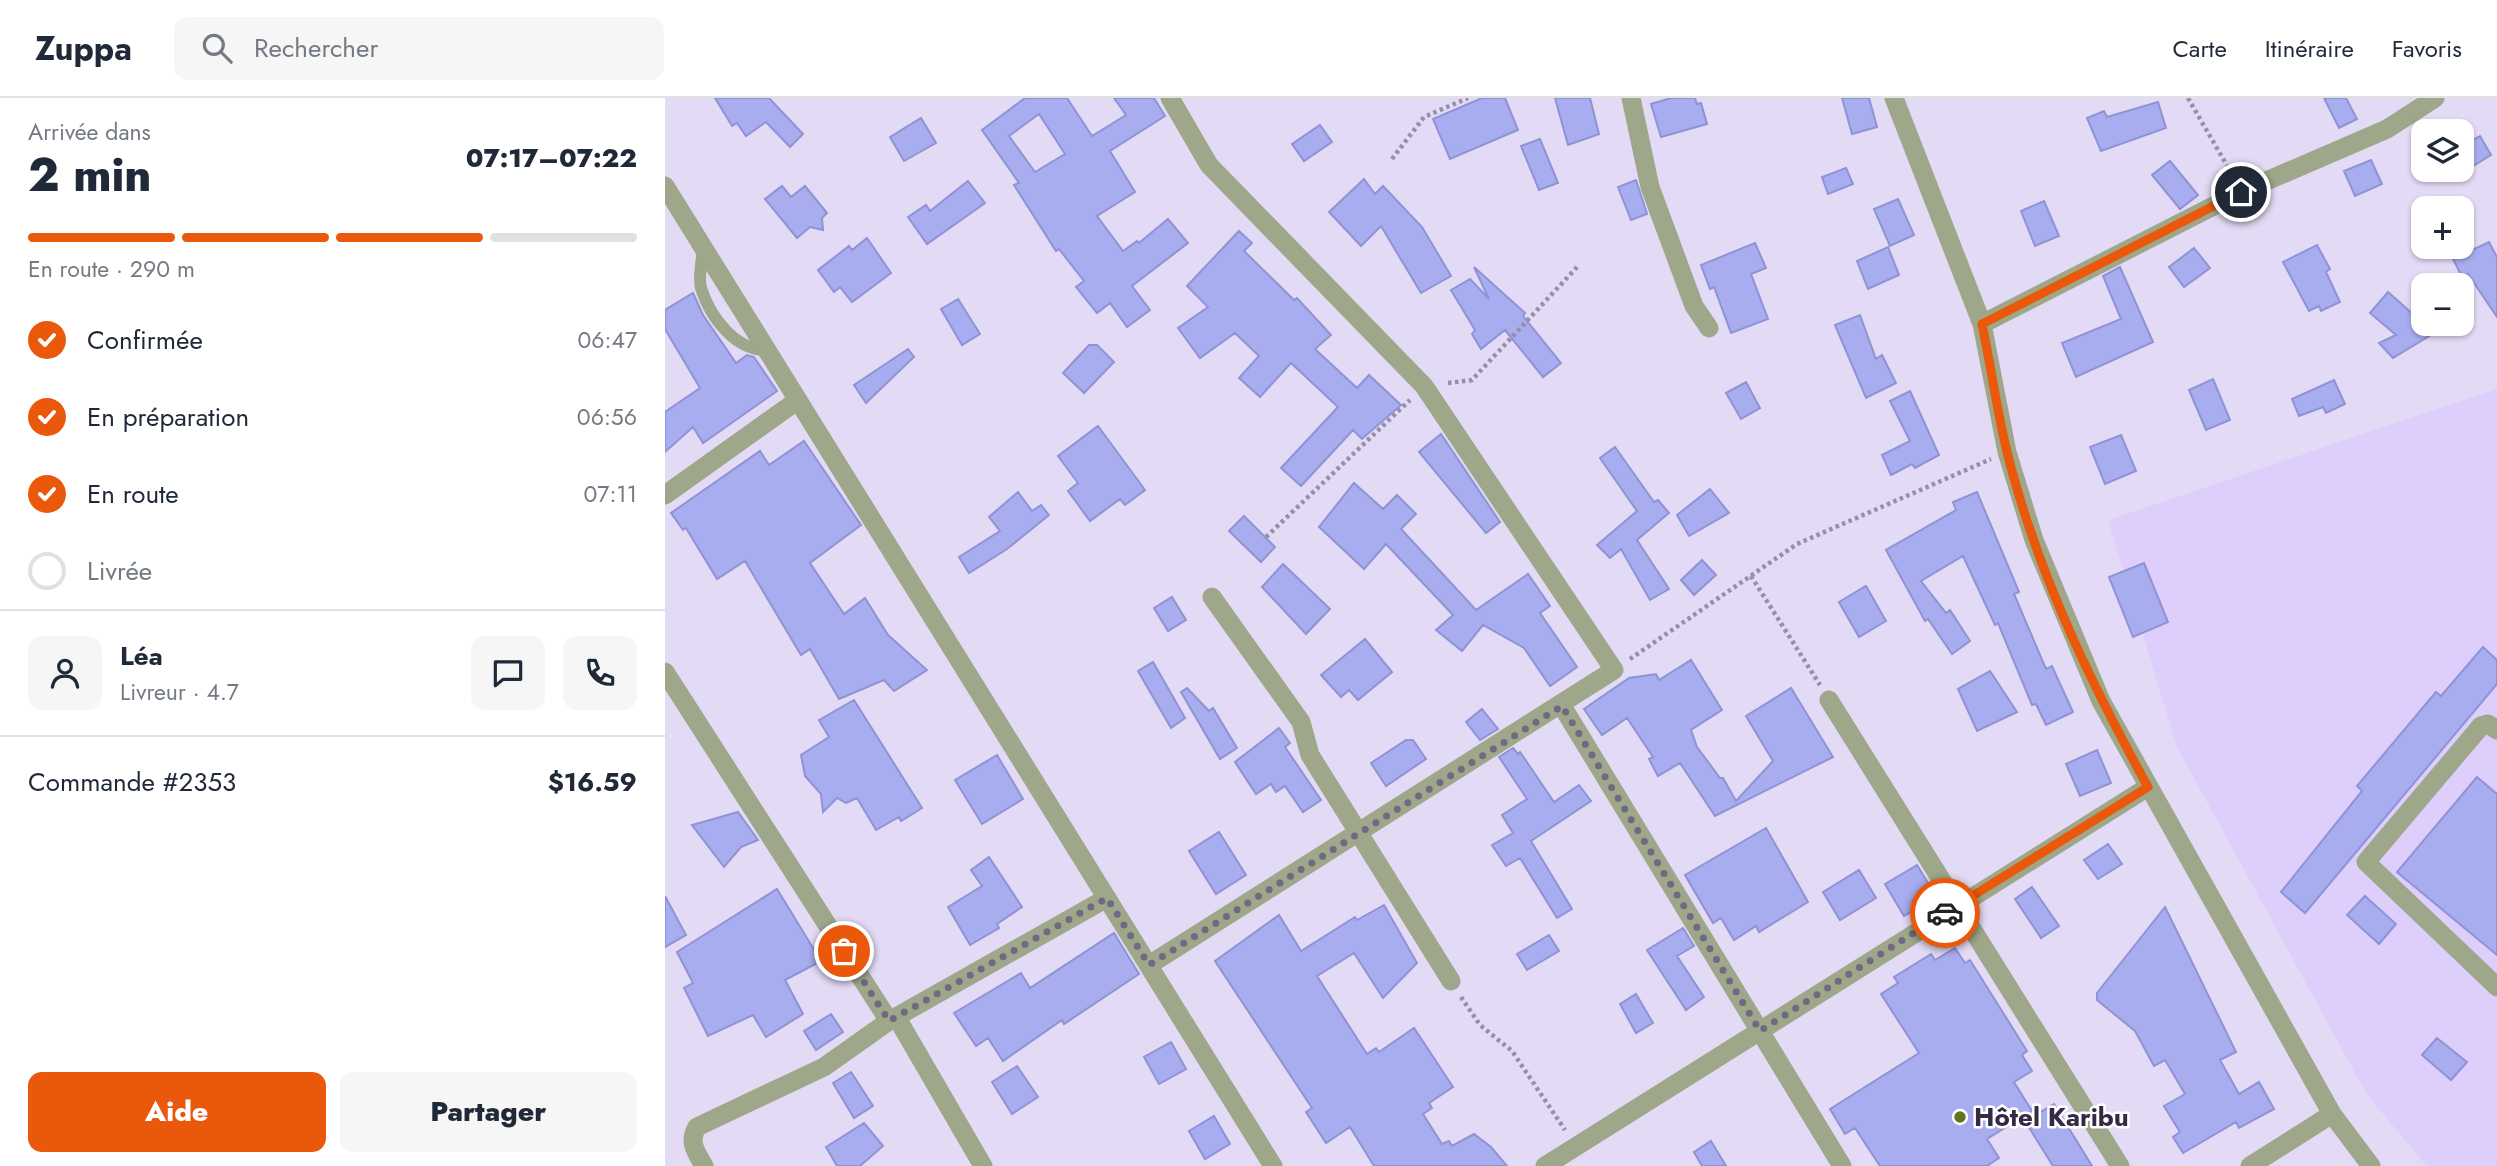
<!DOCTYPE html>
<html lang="fr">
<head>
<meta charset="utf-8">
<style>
  :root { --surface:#fff; --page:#f6f6f7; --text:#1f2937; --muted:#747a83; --line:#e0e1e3; --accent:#ea580c }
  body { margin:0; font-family:Jost,sans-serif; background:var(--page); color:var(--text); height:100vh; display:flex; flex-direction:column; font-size:26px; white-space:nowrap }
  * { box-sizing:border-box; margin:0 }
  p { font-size:23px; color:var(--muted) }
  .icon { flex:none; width:38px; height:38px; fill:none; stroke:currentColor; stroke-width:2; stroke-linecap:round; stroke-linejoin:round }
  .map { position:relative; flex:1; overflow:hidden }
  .details { display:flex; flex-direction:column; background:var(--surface); width:665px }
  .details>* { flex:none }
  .fabs { position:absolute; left:1746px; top:21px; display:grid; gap:14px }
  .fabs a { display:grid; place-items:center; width:63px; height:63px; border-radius:14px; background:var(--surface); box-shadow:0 2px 5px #0004; font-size:35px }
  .pin { position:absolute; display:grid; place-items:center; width:60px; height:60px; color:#fff; margin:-30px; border:4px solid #fff; border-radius:50%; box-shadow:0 2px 7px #0007 }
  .courier { position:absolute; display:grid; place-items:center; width:70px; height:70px; margin:-35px; border:5px solid #ea580c; border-radius:50%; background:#fff; color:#222; box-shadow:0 2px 9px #0007 }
  .headline em { font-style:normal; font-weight:800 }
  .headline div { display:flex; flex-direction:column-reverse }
  .headline { display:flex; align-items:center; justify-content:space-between; height:119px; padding:0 28px }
  h1 { font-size:46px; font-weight:800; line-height:52px }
  .bar { display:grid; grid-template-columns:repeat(4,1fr); gap:10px 7px; align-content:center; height:84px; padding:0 28px }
  .bar i { height:9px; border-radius:5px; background:var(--line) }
  .bar .active { background:var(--accent) }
  .bar p { grid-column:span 4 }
  .line { display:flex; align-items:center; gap:18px; padding:0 28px; border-top:2px solid var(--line) }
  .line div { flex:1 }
  .round { display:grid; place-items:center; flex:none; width:74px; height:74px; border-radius:14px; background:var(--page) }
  ol { padding:0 28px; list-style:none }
  li { display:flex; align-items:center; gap:21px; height:77px }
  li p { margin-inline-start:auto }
  li .icon { padding:7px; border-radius:50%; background:var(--accent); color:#fff; stroke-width:4 }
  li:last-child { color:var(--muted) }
  li i { width:38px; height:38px; border:4px solid var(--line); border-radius:50% }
  .action { display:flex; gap:14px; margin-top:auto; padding:14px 28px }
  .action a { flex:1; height:80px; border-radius:14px; background:var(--accent); color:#fff; font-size:28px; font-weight:800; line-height:80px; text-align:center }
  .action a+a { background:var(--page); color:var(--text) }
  header { display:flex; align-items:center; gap:42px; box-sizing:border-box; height:98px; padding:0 35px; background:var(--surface); border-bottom:2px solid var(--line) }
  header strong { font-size:33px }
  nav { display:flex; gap:38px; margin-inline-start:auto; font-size:24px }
  .search { width:490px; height:63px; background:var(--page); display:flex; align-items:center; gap:18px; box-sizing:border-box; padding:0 24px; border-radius:14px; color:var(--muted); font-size:26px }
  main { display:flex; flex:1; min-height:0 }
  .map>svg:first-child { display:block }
  .built { fill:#decefc }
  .building { fill:#a8adef; stroke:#8f93d5; stroke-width:2; fill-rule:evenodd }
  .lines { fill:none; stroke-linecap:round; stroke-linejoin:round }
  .path { stroke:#978ea9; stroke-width:4.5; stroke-dasharray:3.5 3.5; stroke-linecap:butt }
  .service { stroke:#9ea78a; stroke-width:12 }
  .minor { stroke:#9ea78a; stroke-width:19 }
  .done { stroke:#716882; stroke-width:7; stroke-dasharray:0 12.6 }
  .route { stroke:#ea580c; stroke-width:9 }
  .poi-dot { fill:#627322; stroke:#fff; stroke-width:2.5 }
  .labels { text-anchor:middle; stroke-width:5; stroke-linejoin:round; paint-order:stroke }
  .poi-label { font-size:26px; font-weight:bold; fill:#342a44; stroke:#fff; text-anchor:start }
</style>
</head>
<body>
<header>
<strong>Zuppa</strong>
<div class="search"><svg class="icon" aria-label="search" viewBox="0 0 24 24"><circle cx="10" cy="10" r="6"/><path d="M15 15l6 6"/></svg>Rechercher</div>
<nav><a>Carte</a><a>Itinéraire</a><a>Favoris</a></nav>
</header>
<main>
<section class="details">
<div class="headline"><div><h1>2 min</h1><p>Arrivée dans</p></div><em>07:17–07:22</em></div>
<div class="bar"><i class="active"></i><i class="active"></i><i class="active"></i><i></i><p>En route · 290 m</p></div>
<ol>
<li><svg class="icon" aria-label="check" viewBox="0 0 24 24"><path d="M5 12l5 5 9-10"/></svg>Confirmée<p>06:47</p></li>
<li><svg class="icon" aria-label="check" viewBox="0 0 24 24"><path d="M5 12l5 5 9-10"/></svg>En préparation<p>06:56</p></li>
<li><svg class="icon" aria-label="check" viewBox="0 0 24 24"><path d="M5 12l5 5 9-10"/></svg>En route<p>07:11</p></li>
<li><i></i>Livrée</li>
</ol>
<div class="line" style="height:126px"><a class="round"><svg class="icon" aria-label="person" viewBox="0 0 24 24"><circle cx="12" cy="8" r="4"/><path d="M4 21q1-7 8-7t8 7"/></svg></a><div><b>Léa</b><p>Livreur · 4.7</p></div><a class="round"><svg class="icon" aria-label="chat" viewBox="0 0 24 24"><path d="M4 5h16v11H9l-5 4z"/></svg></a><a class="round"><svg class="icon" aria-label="phone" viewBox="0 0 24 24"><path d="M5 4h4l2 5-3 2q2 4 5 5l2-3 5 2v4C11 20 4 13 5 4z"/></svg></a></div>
<div class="line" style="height:91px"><div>Commande #2353</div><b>$16.59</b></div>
<div class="action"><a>Aide</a><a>Partager</a></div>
</section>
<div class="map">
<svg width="1832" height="1068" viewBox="0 0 1832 1068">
  <rect width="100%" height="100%" fill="#e3daf5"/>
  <path class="built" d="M 1832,291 L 1832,1068 L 1762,1068 L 1702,997 L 1512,649 L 1443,422 Z"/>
  <path class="building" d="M 50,0 L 104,0 L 138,36 L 125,49 L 101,24 L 81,38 L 72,25 L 67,28 Z
    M 360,0 L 402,0 L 427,38 L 461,17 L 449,0 L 489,0 L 500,18 L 445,53 L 470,94 L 432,118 L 458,153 L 472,143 L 474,145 L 503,121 L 523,145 L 467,188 L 485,212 L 462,229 L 445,205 L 432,215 L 411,189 L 419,183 L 394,151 L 391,153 L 349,87 L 354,85 L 317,32 ZM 374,16 L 400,56 L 370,74 L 344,38 Z
    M 817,0 L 840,0 L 853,32 L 785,61 L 768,21 Z
    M 890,0 L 925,0 L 934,36 L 903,47 Z
    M 1006,0 L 1030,0 L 1032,6 L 1036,5 L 1042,26 L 996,39 L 986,6 Z
    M 1177,0 L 1204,0 L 1212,29 L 1187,36 Z
    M 1659,0 L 1681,0 L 1692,21 L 1674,30 Z
    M 1493,4 L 1501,30 L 1436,53 L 1422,20 L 1439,13 L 1442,19 Z
    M 256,20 L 271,45 L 239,63 L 225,39 Z
    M 655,27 L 667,44 L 639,63 L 627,46 Z
    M 1815,38 L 1826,57 L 1797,75 L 1797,48 Z
    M 875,41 L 893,85 L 874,92 L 856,48 Z
    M 1706,62 L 1717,86 L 1690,98 L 1679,73 Z
    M 1505,63 L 1533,97 L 1515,111 L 1487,77 Z
    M 1181,70 L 1188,86 L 1163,96 L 1157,79 Z
    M 699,81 L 710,96 L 718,88 L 757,129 L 786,178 L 756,195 L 716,128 L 696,148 L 664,114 Z
    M 971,82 L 982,116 L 966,122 L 953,89 Z
    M 303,83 L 320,105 L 262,146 L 243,119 L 261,107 L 265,113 Z
    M 117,88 L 126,99 L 140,88 L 162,115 L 157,120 L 158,132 L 145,129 L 132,140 L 100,101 Z
    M 1233,101 L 1249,137 L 1225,148 L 1209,111 Z
    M 1379,103 L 1394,138 L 1370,148 L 1356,113 Z
    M 574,133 L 587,145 L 579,153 L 629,202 L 632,200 L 666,237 L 650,251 L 692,290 L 704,277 L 736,307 L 697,341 L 688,332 L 636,388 L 616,370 L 673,309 L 626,265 L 595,299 L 574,280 L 594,258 L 570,235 L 535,260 L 513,230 L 543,209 L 522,188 Z
    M 202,140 L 226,175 L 187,204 L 175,189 L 169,194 L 153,172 L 184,148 L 187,152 Z
    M 1824,144 L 1832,159 L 1832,219 L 1803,176 L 1797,179 L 1788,161 Z
    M 1090,145 L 1101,170 L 1086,176 L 1103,221 L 1066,235 L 1049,189 L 1045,191 L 1036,167 Z
    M 1652,147 L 1665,171 L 1661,174 L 1675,204 L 1656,213 L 1654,208 L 1644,213 L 1618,164 Z
    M 1223,149 L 1234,177 L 1203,191 L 1192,163 Z
    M 1529,150 L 1545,170 L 1519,189 L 1504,169 Z
    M 809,169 L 860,215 L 858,218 L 896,265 L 878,279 L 840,232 L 816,251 L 807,236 L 810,232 L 786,192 L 805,181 L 824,201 Z
    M 1455,169 L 1488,244 L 1411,279 L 1397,245 L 1456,221 L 1438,178 Z
    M 1723,194 L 1759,226 L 1784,226 L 1728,260 L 1714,245 L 1731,237 L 1705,215 Z
    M 28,195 L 38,217 L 71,265 L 82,257 L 89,259 L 112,293 L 38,345 L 28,329 L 0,354 L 0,314 L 35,290 L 0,231 L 0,212 Z
    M 293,201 L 315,236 L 297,247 L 276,211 Z
    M 1195,217 L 1211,261 L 1217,257 L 1231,285 L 1201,300 L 1170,227 Z
    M 424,247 L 432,247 L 449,264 L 419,295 L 398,275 Z
    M 243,251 L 249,259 L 201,305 L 189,287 Z
    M 1548,281 L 1565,322 L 1541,332 L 1524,292 Z
    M 1669,282 L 1680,306 L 1661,315 L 1658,309 L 1634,318 L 1627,301 Z
    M 1081,284 L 1095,310 L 1076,321 L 1061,295 Z
    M 1245,293 L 1274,357 L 1250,370 L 1247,366 L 1226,377 L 1217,357 L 1245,343 L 1225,303 Z
    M 433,328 L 480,392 L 460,407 L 455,401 L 425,423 L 403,393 L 413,385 L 393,358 Z
    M 776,336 L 835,424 L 821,435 L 754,354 Z
    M 1456,337 L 1471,373 L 1440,386 L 1425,349 Z
    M 139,343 L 196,427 L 145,465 L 179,516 L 200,500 L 223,537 L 262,572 L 229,593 L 219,582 L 174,601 L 145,551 L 136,557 L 80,463 L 52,481 L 21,430 L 18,432 L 6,415 L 95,353 L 104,367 Z
    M 950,349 L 989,404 L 993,402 L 1004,415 L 972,442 L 1004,491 L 985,502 L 956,451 L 945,460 L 932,447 L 972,413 L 935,360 Z
    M 689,385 L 718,411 L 732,397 L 751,416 L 736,431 L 811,512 L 863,476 L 885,508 L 875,515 L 912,569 L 885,588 L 859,550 L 818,527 L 797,553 L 771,532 L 788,517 L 721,446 L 699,471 L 654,429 Z
    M 1045,391 L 1064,415 L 1024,438 L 1012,417 Z
    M 353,394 L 367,413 L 376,407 L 384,417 L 342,451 L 304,475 L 294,459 L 335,433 L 324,419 Z
    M 1312,394 L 1354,494 L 1349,496 L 1381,571 L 1387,568 L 1408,614 L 1381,627 L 1371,606 L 1367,607 L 1333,525 L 1330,527 L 1298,458 L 1256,483 L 1281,515 L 1285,512 L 1305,543 L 1287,556 L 1263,521 L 1260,523 L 1221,452 L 1291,412 L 1288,404 Z
    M 579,418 L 610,449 L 596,464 L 564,433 Z
    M 1037,462 L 1051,477 L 1029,497 L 1016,482 Z
    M 1479,465 L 1503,524 L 1468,539 L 1444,479 Z
    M 618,466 L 665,511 L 641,536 L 597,489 Z
    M 1201,488 L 1221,523 L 1194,539 L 1174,504 Z
    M 507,499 L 521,522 L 503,533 L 489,510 Z
    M 700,541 L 727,574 L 693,602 L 684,592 L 676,599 L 656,577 Z
    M 1818,549 L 1832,562 L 1832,586 L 1640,815 L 1616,794 L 1697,693 L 1692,688 L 1771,594 L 1776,598 Z
    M 1026,562 L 1057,612 L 1026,632 L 1032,649 L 1055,680 L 1058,680 L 1071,703 L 1108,663 L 1081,618 L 1126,590 L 1168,659 L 1050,718 L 1015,665 L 993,678 L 984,661 L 988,659 L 962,620 L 937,637 L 919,611 L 964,580 L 991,576 L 994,582 Z
    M 488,564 L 520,620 L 506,630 L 473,573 Z
    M 1325,573 L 1352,614 L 1312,633 L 1293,591 Z
    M 522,590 L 544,613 L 548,610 L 572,650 L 555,661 L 516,594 Z
    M 189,602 L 257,710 L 236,723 L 234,719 L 211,732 L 192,700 L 181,705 L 172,700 L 158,714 L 156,696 L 140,678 L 136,657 L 164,639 L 154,622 Z
    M 817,611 L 833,631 L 815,642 L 801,624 Z
    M 614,630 L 625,645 L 620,649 L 656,702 L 638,714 L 620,688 L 611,694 L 606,686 L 591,696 L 570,664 Z
    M 741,642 L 748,642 L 761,661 L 721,688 L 706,665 Z
    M 848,650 L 853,656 L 855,654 L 889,704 L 914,687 L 926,703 L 866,743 L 907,811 L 892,820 L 855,760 L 841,768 L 827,747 L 848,735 L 837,717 L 862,701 L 834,659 Z
    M 1432,652 L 1446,685 L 1415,698 L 1401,666 Z
    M 332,657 L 358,701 L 317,726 L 290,682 Z
    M 1812,679 L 1832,696 L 1832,857 L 1732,774 Z
    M 73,714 L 93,742 L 76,749 L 59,769 L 27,727 Z
    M 1101,730 L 1143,804 L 1094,834 L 1091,828 L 1069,842 L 1056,820 L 1048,825 L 1020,777 Z
    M 554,734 L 581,777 L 551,796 L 524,753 Z
    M 1443,746 L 1457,766 L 1433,781 L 1419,762 Z
    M 324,759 L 357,809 L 332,826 L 334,830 L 305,847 L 283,809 L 317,788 L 306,772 Z
    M 1252,767 L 1271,798 L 1239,818 L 1220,786 Z
    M 1194,772 L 1211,800 L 1175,822 L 1158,794 Z
    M 1367,789 L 1394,828 L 1376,840 L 1350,801 Z
    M 112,791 L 156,863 L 120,882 L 138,916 L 101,939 L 88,917 L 43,938 L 19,890 L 28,885 L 12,854 Z
    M 0,798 L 21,837 L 0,849 Z
    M 1700,798 L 1731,826 L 1714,846 L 1682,817 Z
    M 719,807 L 752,865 L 718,900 L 689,855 L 652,878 L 702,956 L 711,950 L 714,954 L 749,930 L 788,989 L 764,1005 L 767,1010 L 758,1016 L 777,1046 L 784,1043 L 787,1048 L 809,1036 L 826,1049 L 842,1068 L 709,1068 L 685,1029 L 661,1045 L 641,1014 L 647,1010 L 550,863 L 614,817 L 636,853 L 690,819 L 692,822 Z
    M 1500,809 L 1571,954 L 1555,962 L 1574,996 L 1594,984 L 1609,1011 L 1574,1030 L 1571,1024 L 1518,1055 L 1508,1039 L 1515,1034 L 1499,1008 L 1520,996 L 1500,962 L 1489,968 L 1470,933 L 1432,902 L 1432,895 Z
    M 1018,830 L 1029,848 L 1012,858 L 1039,899 L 1021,912 L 982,852 Z
    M 449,835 L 474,876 L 399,926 L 397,922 L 338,963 L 323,940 L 311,948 L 289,915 L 356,875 L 365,890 Z
    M 884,837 L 894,853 L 862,872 L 852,856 Z
    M 1290,850 L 1300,865 L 1305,862 L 1362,953 L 1357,957 L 1367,973 L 1349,984 L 1367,1013 L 1322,1041 L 1334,1060 L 1322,1068 L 1215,1068 L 1190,1030 L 1180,1036 L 1165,1011 L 1254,955 L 1216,896 L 1233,885 L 1229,879 L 1266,856 L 1270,862 Z
    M 971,896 L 988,925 L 971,935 L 955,906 Z
    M 166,916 L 178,934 L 151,952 L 139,933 Z
    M 1772,940 L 1802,964 L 1786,982 L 1757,957 Z
    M 506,944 L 521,971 L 494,986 L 479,959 Z
    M 352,968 L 373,999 L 347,1016 L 327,984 Z
    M 186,974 L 208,1008 L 189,1020 L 168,985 Z
    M 1389,1006 L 1427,1068 L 1388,1068 L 1360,1023 Z
    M 549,1018 L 565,1046 L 540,1061 L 524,1033 Z
    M 199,1025 L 218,1048 L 195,1068 L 172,1068 L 161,1049 Z
    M 1046,1043 L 1061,1068 L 1037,1068 L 1029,1054 Z"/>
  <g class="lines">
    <path class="path" d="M 1523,0 L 1568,78
      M 727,61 L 759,19 L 803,0
      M 783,285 L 807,282 L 914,167
      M 601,439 L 745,302
      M 1086,478 L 1155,587
      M 965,561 L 1132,446 L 1326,361
      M 796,899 L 815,927 L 847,953 L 900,1032"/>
    <path class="service" d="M 38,151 C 37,162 33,180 36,190 C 45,219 70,252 101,252"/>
    <path class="minor" d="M 966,0 L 985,89 L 1029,208 L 1044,230
      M 1229,0 L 1317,226 L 1342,354 L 1369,442 L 1436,603 L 1667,1016 L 1706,1068
      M 0,88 L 608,1068
      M 1317,226 L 1576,94 L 1722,31 L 1770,0
      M 0,397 L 133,302
      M 547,499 L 636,624 L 645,657 L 786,883
      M 0,574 L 224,923
      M 1164,602 L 1455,1068
      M 897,608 L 1177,1068
      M 1832,632 L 1823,626 L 1816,628 L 1701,764 L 1832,889
      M 484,867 L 949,572 L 759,288 L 544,67 L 505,0
      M 232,920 L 318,1068
      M 39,1068 C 31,1054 23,1044 32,1029 L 159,969 L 224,923 L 442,800
      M 880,1068 L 1483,689
      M 1585,1068 L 1667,1016"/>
  </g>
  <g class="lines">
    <path class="done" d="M 179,853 L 224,923 L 442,800 L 484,867 L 897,608 L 1095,933 L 1280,815"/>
    <path class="route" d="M 1280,815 L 1483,689 C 1430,593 1381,492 1351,387 C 1335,335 1328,279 1317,226 L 1576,94"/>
  </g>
  <circle class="poi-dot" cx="1295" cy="1019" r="7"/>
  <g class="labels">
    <g class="poi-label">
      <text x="1309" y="1028">Hôtel Karibu</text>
    </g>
  </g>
</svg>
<div class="fabs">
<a><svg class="icon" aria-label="layers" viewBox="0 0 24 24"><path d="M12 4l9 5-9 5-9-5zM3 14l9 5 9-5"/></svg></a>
<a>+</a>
<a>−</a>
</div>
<div class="pin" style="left:179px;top:853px;background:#ea580c"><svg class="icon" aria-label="bag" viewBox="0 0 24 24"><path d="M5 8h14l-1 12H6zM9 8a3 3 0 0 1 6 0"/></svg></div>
<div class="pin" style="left:1576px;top:94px;background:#1f2937"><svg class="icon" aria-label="home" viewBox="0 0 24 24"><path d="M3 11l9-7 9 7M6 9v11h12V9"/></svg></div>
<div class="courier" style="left:1280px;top:815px"><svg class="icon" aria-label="car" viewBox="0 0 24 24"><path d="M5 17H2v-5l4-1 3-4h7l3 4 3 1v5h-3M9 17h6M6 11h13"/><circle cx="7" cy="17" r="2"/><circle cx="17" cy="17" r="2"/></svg></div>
</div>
</main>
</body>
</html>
